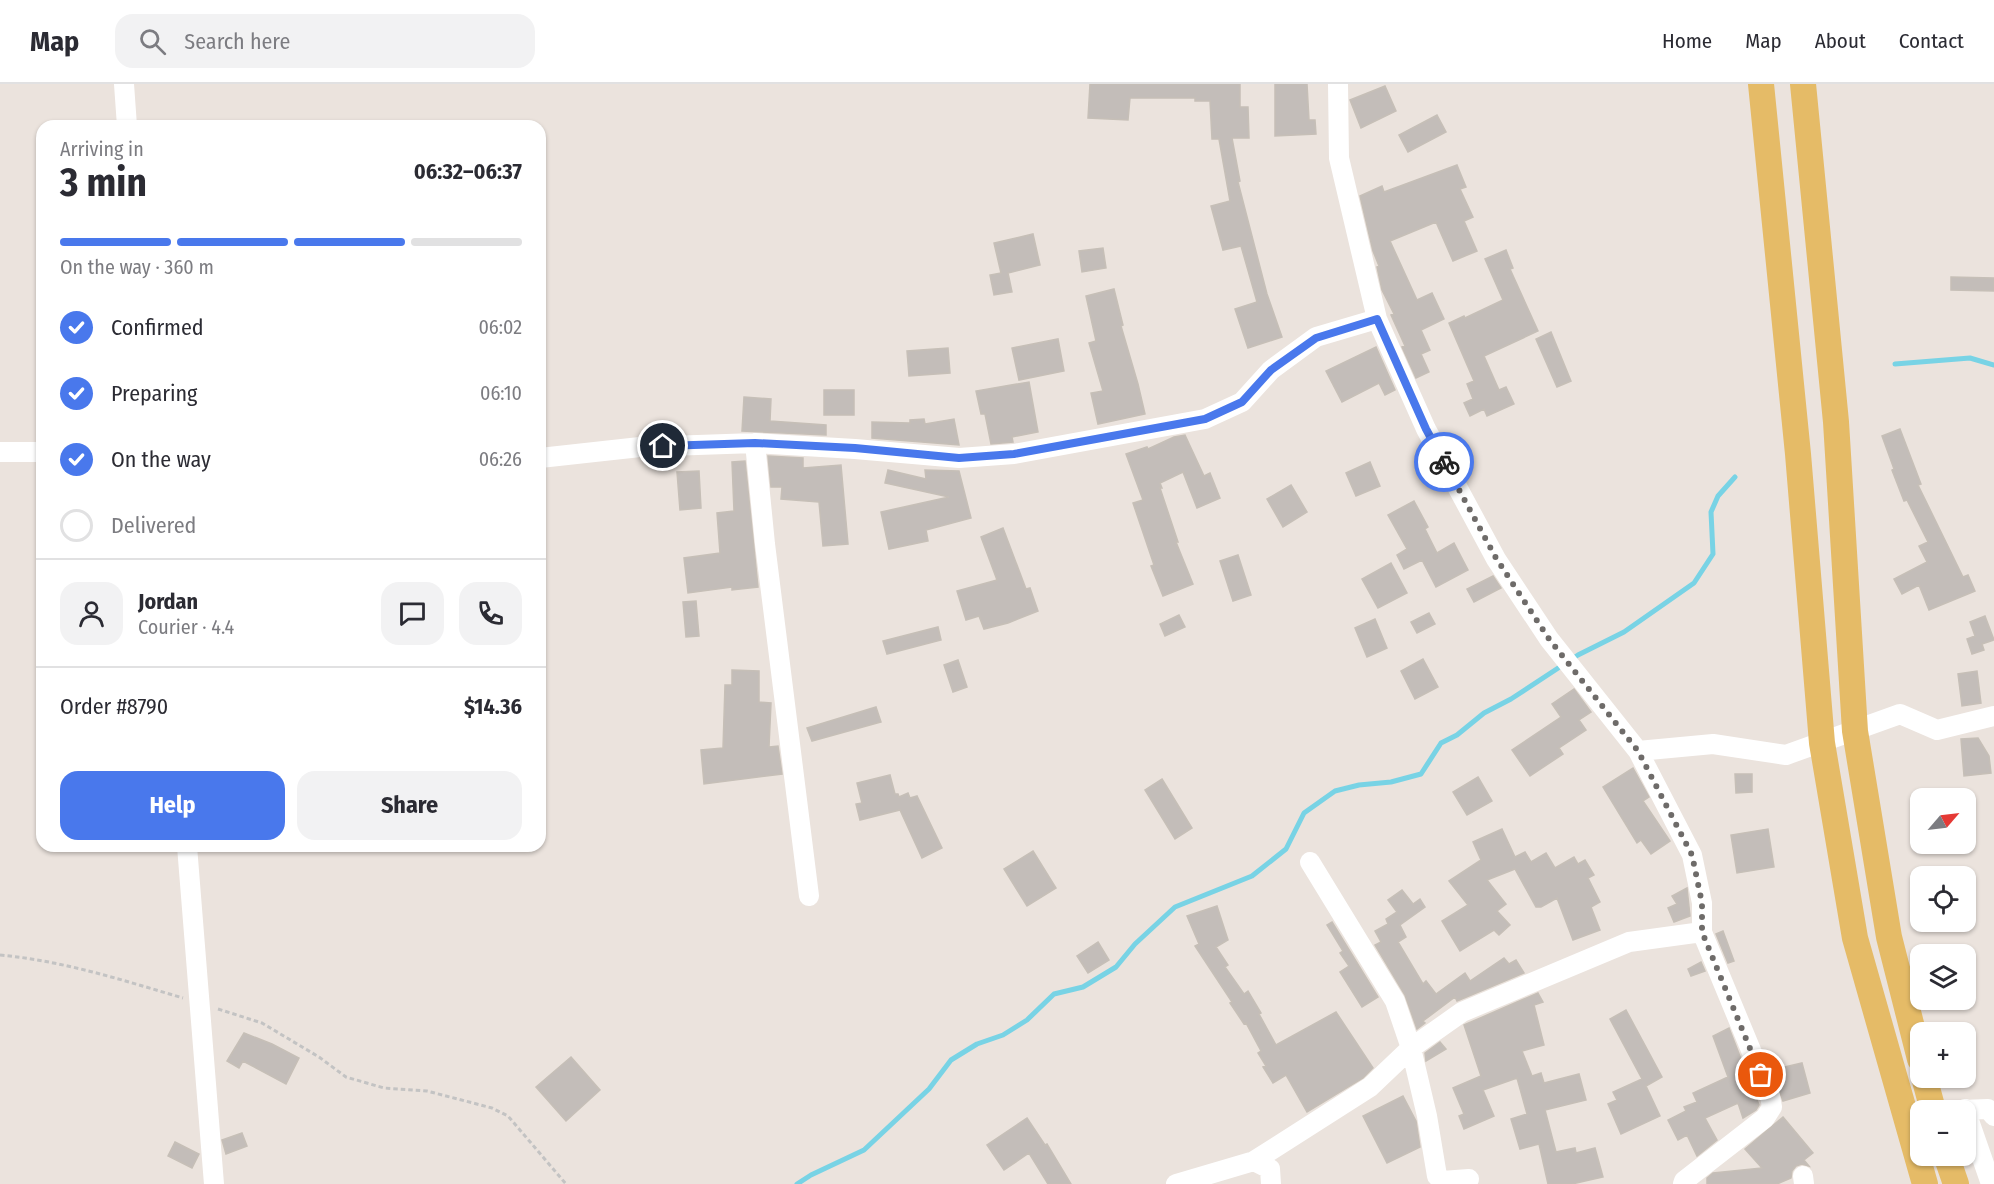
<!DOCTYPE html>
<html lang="en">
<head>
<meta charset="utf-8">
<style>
  :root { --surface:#fff; --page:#f2f2f3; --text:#2b2b33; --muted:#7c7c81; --line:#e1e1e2; --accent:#4978ec }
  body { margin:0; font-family:"Fira Sans Condensed",sans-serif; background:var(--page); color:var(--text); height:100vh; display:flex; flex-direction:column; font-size:22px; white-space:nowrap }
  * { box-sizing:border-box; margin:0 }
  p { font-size:20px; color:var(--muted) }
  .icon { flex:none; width:33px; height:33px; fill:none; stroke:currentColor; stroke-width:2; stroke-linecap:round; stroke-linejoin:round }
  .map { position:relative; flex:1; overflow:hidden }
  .side { position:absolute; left:36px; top:36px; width:510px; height:732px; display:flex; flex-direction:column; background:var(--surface); border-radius:18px; box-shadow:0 2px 4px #0004 }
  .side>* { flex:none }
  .needle { width:39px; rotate:62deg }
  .fabs { position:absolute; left:1910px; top:704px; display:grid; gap:12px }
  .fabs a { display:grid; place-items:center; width:66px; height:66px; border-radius:12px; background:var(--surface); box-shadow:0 2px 4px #0004; font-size:30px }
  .pin { position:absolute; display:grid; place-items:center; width:51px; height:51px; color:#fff; margin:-26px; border:3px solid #fff; border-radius:50%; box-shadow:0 2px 6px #0007 }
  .courier { position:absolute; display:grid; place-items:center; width:60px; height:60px; margin:-30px; border:4px solid #4978ec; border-radius:50%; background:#fff; color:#222; box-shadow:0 2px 8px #0007 }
  .headline em { font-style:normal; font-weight:700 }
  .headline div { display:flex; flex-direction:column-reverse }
  .headline { display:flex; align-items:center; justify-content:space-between; height:102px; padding:0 24px }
  h1 { font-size:39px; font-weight:700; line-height:45px }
  .bar { display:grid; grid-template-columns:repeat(4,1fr); gap:9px 6px; align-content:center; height:72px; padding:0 24px }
  .bar i { height:8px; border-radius:4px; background:var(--line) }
  .bar .active { background:var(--accent) }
  .bar p { grid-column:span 4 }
  .line { display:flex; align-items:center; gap:15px; padding:0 24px; border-top:2px solid var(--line) }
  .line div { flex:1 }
  .round { display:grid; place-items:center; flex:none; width:63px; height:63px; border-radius:18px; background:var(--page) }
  ol { padding:0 24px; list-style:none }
  li { display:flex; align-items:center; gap:18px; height:66px }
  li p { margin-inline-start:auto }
  li .icon { padding:6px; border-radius:50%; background:var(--accent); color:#fff; stroke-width:4 }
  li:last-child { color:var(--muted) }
  li i { width:33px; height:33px; border:3px solid var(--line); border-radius:50% }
  .action { display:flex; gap:12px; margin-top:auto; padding:12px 24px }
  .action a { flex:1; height:69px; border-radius:18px; background:var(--accent); color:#fff; font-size:24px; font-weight:700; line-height:69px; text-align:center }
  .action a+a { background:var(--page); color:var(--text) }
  header { display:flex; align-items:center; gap:36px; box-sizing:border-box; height:84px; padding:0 30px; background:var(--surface); border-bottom:2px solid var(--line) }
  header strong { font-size:28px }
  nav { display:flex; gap:33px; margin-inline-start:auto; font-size:21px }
  .search { width:420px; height:54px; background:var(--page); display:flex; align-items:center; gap:15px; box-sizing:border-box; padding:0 21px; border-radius:18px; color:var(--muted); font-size:22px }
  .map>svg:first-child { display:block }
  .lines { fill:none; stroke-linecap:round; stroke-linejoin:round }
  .stream { stroke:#78d3e5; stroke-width:5 }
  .building { fill:#c3bdb9; stroke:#c6bfb7; stroke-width:1.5 }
  .path { stroke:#c3c3c3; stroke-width:3; stroke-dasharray:4.5 3; stroke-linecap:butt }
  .minor { stroke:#fff; stroke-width:20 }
  .major { stroke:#e5bb67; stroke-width:26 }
  .done { stroke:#6e6b69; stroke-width:6; stroke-dasharray:0 10.8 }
  .route { stroke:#4978ec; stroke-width:8 }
</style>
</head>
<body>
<header>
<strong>Map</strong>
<div class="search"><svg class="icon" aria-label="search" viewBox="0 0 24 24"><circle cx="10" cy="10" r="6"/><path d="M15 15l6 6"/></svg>Search here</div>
<nav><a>Home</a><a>Map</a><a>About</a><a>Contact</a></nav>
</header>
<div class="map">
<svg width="1994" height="1100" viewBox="0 0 1994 1100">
  <rect width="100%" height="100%" fill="#ebe3dd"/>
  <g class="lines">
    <path class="stream" d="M 1895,280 L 1970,274 L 1994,281
      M 797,1100 L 811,1091 L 864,1066 L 929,1005 L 951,976 L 977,960 L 1003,951 L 1027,936 L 1054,910 L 1083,903 L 1116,883 L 1135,860 L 1175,823 L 1252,792 L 1286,765 L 1304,729 L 1335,707 L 1359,701 L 1391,698 L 1421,690 L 1441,659 L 1457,651 L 1484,629 L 1511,615 L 1578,571 L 1624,548 L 1694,499 L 1713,470 L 1711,428 L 1718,412 L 1735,393"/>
  </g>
  <path class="building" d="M 1090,0 L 1240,0 L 1240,23 L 1248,23 L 1249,54 L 1232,54 L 1240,97 L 1238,98 L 1267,210 L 1282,253 L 1248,264 L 1235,225 L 1257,218 L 1241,162 L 1223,166 L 1211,122 L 1230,117 L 1219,55 L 1212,55 L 1210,17 L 1195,17 L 1195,14 L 1130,14 L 1128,36 L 1088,34 Z
    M 1275,0 L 1307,0 L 1309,36 L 1315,36 L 1316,50 L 1275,52 Z
    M 1385,2 L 1396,27 L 1361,44 L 1350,16 Z
    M 1437,31 L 1446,48 L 1408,68 L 1399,51 Z
    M 1457,81 L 1466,103 L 1460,105 L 1473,133 L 1464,137 L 1477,167 L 1453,177 L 1436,138 L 1390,157 L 1417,216 L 1432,209 L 1444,235 L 1421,246 L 1430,266 L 1421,270 L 1429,288 L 1416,294 L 1402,263 L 1405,262 L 1391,231 L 1394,230 L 1382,206 L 1377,183 L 1379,182 L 1373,167 L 1360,112 L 1382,102 L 1384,108 Z
    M 1033,150 L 1040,181 L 1008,189 L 1012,208 L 994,211 L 990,191 L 1001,189 L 994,159 Z
    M 1103,164 L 1106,184 L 1082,188 L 1079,167 Z
    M 1506,166 L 1513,184 L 1510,185 L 1538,247 L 1484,272 L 1499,306 L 1506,303 L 1514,320 L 1487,332 L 1484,325 L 1470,332 L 1464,319 L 1473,315 L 1467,300 L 1474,297 L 1449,239 L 1464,232 L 1465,234 L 1503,216 L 1485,175 Z
    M 1951,193 L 1994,194 L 1994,207 L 1951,206 Z
    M 1114,205 L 1123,241 L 1121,242 L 1138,300 L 1145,330 L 1098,340 L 1091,309 L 1103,307 L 1089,259 L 1096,257 L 1086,212 Z
    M 1551,248 L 1571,297 L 1557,303 L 1536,255 Z
    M 1058,255 L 1064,287 L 1019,296 L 1012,264 Z
    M 1376,263 L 1395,306 L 1385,311 L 1379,299 L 1342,318 L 1326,287 Z
    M 948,264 L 950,289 L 909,292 L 907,267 Z
    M 1029,298 L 1038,348 L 1012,353 L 1013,358 L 991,360 L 985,330 L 981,330 L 976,307 Z
    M 824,306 L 854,306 L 854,331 L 824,331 Z
    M 744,313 L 771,315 L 770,337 L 826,341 L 826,351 L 742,347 Z
    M 924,335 L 925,340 L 954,335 L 959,361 L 872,354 L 872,338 L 910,339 L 910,336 Z
    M 1900,345 L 1921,400 L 1918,401 L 1963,493 L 1968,491 L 1975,507 L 1929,526 L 1919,501 L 1902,510 L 1894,495 L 1927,478 L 1919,462 L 1928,458 L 1907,416 L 1904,417 L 1892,386 L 1894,385 L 1882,352 Z
    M 1185,351 L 1204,392 L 1210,389 L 1220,414 L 1197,424 L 1183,388 L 1160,399 L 1162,404 L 1160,404 L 1178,458 L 1176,458 L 1193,500 L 1163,512 L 1151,482 L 1154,481 L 1133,419 L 1143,416 L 1126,370 L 1147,363 L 1148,365 L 1174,353 Z
    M 768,372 L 803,374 L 803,384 L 841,381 L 848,460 L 823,462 L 819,418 L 781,415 L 782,403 L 771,403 Z
    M 745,377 L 758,503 L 732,506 L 732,503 L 688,509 L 684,474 L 720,469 L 717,429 L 734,427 L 732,378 Z
    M 1370,378 L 1380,402 L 1356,412 L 1346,389 Z
    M 888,386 L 926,395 L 925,386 L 959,387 L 971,434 L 926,446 L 928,457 L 889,465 L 881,428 L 949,413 L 885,399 Z
    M 699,387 L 701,424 L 680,426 L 677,388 Z
    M 1291,401 L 1307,428 L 1283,443 L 1267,415 Z
    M 1414,417 L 1428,443 L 1425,445 L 1437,469 L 1454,459 L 1468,486 L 1436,503 L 1422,476 L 1404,485 L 1397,471 L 1407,465 L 1388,431 Z
    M 1003,444 L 1026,505 L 1030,504 L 1038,527 L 1008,539 L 984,545 L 979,532 L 966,536 L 957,507 L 997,496 L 981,453 Z
    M 1238,471 L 1251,511 L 1233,517 L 1220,477 Z
    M 1391,479 L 1407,509 L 1378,524 L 1362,495 Z
    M 1493,492 L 1501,504 L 1474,518 L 1467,505 Z
    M 696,517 L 699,552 L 686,553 L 683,518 Z
    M 1429,529 L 1435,540 L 1417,549 L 1411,538 Z
    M 1179,531 L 1185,543 L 1165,552 L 1160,540 Z
    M 1985,532 L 1994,556 L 1982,560 L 1984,566 L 1972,570 L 1967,555 L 1975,552 L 1970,538 Z
    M 1375,535 L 1387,564 L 1367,573 L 1355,544 Z
    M 938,543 L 941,556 L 887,570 L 883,557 Z
    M 1423,575 L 1438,603 L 1415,615 L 1401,587 Z
    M 958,576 L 967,603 L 953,608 L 944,581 Z
    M 732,586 L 759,587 L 759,618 L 771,619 L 769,663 L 778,662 L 782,690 L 704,700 L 701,666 L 723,664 L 725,601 L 732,601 Z
    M 1977,587 L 1981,619 L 1962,622 L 1958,590 Z
    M 1574,605 L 1591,628 L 1579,636 L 1586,646 L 1559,664 L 1563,670 L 1530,692 L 1512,666 L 1561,633 L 1552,620 Z
    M 876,623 L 881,638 L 812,657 L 807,644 Z
    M 1978,654 L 1989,672 L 1991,689 L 1964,692 L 1961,655 Z
    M 1633,684 L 1649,713 L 1643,717 L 1670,757 L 1651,770 L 1641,756 L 1637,759 L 1603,703 Z
    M 1735,690 L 1752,690 L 1752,708 L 1736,709 Z
    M 890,691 L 895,710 L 898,710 L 899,713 L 908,709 L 910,714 L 917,712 L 942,764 L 922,774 L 900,726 L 860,736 L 856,720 L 862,719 L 857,699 Z
    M 1478,693 L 1492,717 L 1467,731 L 1453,708 Z
    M 1162,695 L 1192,744 L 1175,755 L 1145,706 Z
    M 1502,745 L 1515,773 L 1525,768 L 1531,778 L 1546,769 L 1555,784 L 1574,773 L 1578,780 L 1585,776 L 1594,791 L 1588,794 L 1600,818 L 1591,823 L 1600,846 L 1573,856 L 1557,814 L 1541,823 L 1536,823 L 1515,785 L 1487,796 L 1506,820 L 1497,827 L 1510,841 L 1499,851 L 1494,846 L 1460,867 L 1442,837 L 1468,821 L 1449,797 L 1481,776 L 1473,758 Z
    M 1768,745 L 1774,783 L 1737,789 L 1731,751 Z
    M 1033,767 L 1056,804 L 1027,822 L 1004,785 Z
    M 1687,804 L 1690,832 L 1674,838 L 1668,824 L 1677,820 L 1672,812 Z
    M 1402,806 L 1413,820 L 1420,815 L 1425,823 L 1400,841 L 1406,853 L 1398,858 L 1423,900 L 1426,897 L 1436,910 L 1465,889 L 1470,897 L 1504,874 L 1509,880 L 1516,876 L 1524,889 L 1457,917 L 1455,913 L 1423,937 L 1425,939 L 1417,945 L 1405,911 L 1375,861 L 1381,858 L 1375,847 L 1388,840 L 1386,835 L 1397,828 L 1388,816 Z
    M 1217,822 L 1228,856 L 1216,863 L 1228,881 L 1225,883 L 1244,910 L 1248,907 L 1261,929 L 1259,930 L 1276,961 L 1336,928 L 1373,984 L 1363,994 L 1307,1028 L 1286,991 L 1273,999 L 1263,983 L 1266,982 L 1258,969 L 1261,967 L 1246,939 L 1244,940 L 1230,919 L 1232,918 L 1195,862 L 1199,860 L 1187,832 Z
    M 1332,838 L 1378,913 L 1362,923 L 1340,888 L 1349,882 L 1340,869 L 1343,867 L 1327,841 Z
    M 1723,847 L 1734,877 L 1728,879 L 1716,850 Z
    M 1098,858 L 1109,876 L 1088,889 L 1077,872 Z
    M 1701,878 L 1705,887 L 1691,892 L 1688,885 Z
    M 1538,909 L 1543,918 L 1534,921 L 1544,961 L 1522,967 L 1532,992 L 1541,989 L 1544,999 L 1579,990 L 1586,1016 L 1545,1026 L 1556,1068 L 1575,1064 L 1576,1069 L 1595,1064 L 1603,1093 L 1572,1100 L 1548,1100 L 1539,1060 L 1520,1065 L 1511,1035 L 1527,1030 L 1517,994 L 1483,1006 L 1494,1032 L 1464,1045 L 1459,1032 L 1464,1030 L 1453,1004 L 1481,992 L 1464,941 Z
    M 1626,926 L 1662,993 L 1646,1002 L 1660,1032 L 1621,1050 L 1608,1020 L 1617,1016 L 1613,1008 L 1642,995 L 1610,935 Z
    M 1729,944 L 1759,1021 L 1756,1026 L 1743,1034 L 1738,1019 L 1705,1034 L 1717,1056 L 1697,1072 L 1687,1051 L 1678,1056 L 1668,1036 L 1686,1027 L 1684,1023 L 1697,1018 L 1693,1009 L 1728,993 L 1713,952 Z
    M 244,949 L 272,960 L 299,974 L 286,1000 L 243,977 L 239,984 L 227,977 Z
    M 1440,958 L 1446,965 L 1426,977 L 1425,969 Z
    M 571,973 L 600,1006 L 566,1037 L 536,1003 Z
    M 1802,979 L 1810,1009 L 1783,1017 L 1772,986 Z
    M 1403,1012 L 1416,1037 L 1420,1063 L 1387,1079 L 1363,1032 Z
    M 1783,1033 L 1813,1069 L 1804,1076 L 1809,1082 L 1802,1080 L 1796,1082 L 1792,1087 L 1791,1094 L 1777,1100 L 1707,1100 L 1707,1094 L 1713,1089 L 1762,1084 L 1745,1065 Z
    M 1027,1034 L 1045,1061 L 1047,1060 L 1071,1100 L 1048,1100 L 1029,1069 L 1004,1086 L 987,1061 Z
    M 242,1049 L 247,1062 L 226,1070 L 222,1056 Z
    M 175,1058 L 199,1070 L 192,1084 L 168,1072 Z"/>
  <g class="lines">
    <path class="path" d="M 0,871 C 64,877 122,896 183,914
      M 218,925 L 262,939 L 319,973 L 346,993 L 384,1004 L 427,1007 L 492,1024 L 508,1032 L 566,1100"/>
    <path class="minor" d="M 124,0 L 127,42
      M 1338,0 L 1339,74 L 1377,235 L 1426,345 L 1496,475 L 1549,555 L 1638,667 L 1692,771 L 1702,819 L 1702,848 L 1770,1012 L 1772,1023 L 1765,1034 L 1684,1097 L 1683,1100
      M 755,359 L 765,460 L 809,812
      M 0,368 L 42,368
      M 540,374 L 640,363 L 755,359 L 855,365 L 959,374 L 1014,370 L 1205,335 L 1242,318 L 1271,286 L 1316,253 L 1377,235
      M 1638,667 L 1713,660 L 1786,671 L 1900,630 L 1937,646 L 1994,632
      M 187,762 L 214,1100
      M 1310,778 L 1395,917 L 1411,964 L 1427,1032 L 1437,1092 L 1442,1097 L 1469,1095
      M 1965,1025 L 1991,1100
      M 1962,1026 L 1988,1025 L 1994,1032
      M 1254,1077 L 1270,1085 L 1271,1100
      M 1803,1092 L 1804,1100
      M 1176,1100 L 1254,1077 L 1370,1003 L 1411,964 L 1462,928 L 1629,858 L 1702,848"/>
    <path class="major" d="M 1761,0 L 1798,370 L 1822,659 L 1855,854 L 1925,1100
      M 1803,0 L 1836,338 L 1855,647 L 1889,853 L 1920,975
      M 1924,993 L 1933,1026
      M 1946,1071 L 1956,1100"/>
  </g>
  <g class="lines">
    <path class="done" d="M 1444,378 L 1496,474 L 1549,555 L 1638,667 L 1692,771 L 1702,819 L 1702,848 L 1761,991"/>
    <path class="route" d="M 663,362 L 755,359 L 855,364 L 959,374 L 1014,370 L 1205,335 L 1242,318 L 1271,286 L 1316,254 L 1377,235 L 1426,345 L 1444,378"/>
  </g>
</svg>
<div class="fabs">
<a><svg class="needle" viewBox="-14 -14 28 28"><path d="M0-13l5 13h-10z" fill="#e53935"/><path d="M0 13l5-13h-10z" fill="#7c7c81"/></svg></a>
<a><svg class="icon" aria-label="locate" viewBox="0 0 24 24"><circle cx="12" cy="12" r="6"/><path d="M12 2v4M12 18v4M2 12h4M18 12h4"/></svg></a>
<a><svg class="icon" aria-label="layers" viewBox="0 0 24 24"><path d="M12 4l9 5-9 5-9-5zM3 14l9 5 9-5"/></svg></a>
<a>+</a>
<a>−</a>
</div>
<div class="pin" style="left:1761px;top:991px;background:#ea580c"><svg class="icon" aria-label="bag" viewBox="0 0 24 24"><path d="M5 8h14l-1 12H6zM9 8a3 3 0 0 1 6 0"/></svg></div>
<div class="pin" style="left:663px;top:362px;background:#1f2937"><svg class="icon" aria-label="home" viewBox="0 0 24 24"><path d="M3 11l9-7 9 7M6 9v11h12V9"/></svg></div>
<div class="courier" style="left:1444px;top:378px"><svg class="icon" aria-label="bike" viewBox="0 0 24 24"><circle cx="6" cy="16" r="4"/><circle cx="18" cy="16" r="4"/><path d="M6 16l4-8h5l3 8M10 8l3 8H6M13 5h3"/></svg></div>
<section class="side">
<div class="headline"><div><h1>3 min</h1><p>Arriving in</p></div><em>06:32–06:37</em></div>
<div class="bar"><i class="active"></i><i class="active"></i><i class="active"></i><i></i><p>On the way · 360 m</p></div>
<ol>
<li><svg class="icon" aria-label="check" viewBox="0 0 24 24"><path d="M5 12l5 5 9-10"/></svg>Confirmed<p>06:02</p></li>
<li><svg class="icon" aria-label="check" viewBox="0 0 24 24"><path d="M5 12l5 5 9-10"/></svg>Preparing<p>06:10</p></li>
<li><svg class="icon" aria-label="check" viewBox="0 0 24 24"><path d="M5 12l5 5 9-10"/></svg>On the way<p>06:26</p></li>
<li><i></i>Delivered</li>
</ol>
<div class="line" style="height:108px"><a class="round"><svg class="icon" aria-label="person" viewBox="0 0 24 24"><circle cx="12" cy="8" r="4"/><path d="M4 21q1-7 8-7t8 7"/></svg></a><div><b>Jordan</b><p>Courier · 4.4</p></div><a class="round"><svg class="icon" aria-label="chat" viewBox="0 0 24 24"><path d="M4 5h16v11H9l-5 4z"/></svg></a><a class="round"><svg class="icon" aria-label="phone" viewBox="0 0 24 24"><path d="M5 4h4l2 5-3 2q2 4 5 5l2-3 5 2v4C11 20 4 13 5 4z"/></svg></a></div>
<div class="line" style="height:78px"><div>Order #8790</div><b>$14.36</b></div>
<div class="action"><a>Help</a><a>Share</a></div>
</section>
</div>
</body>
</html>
